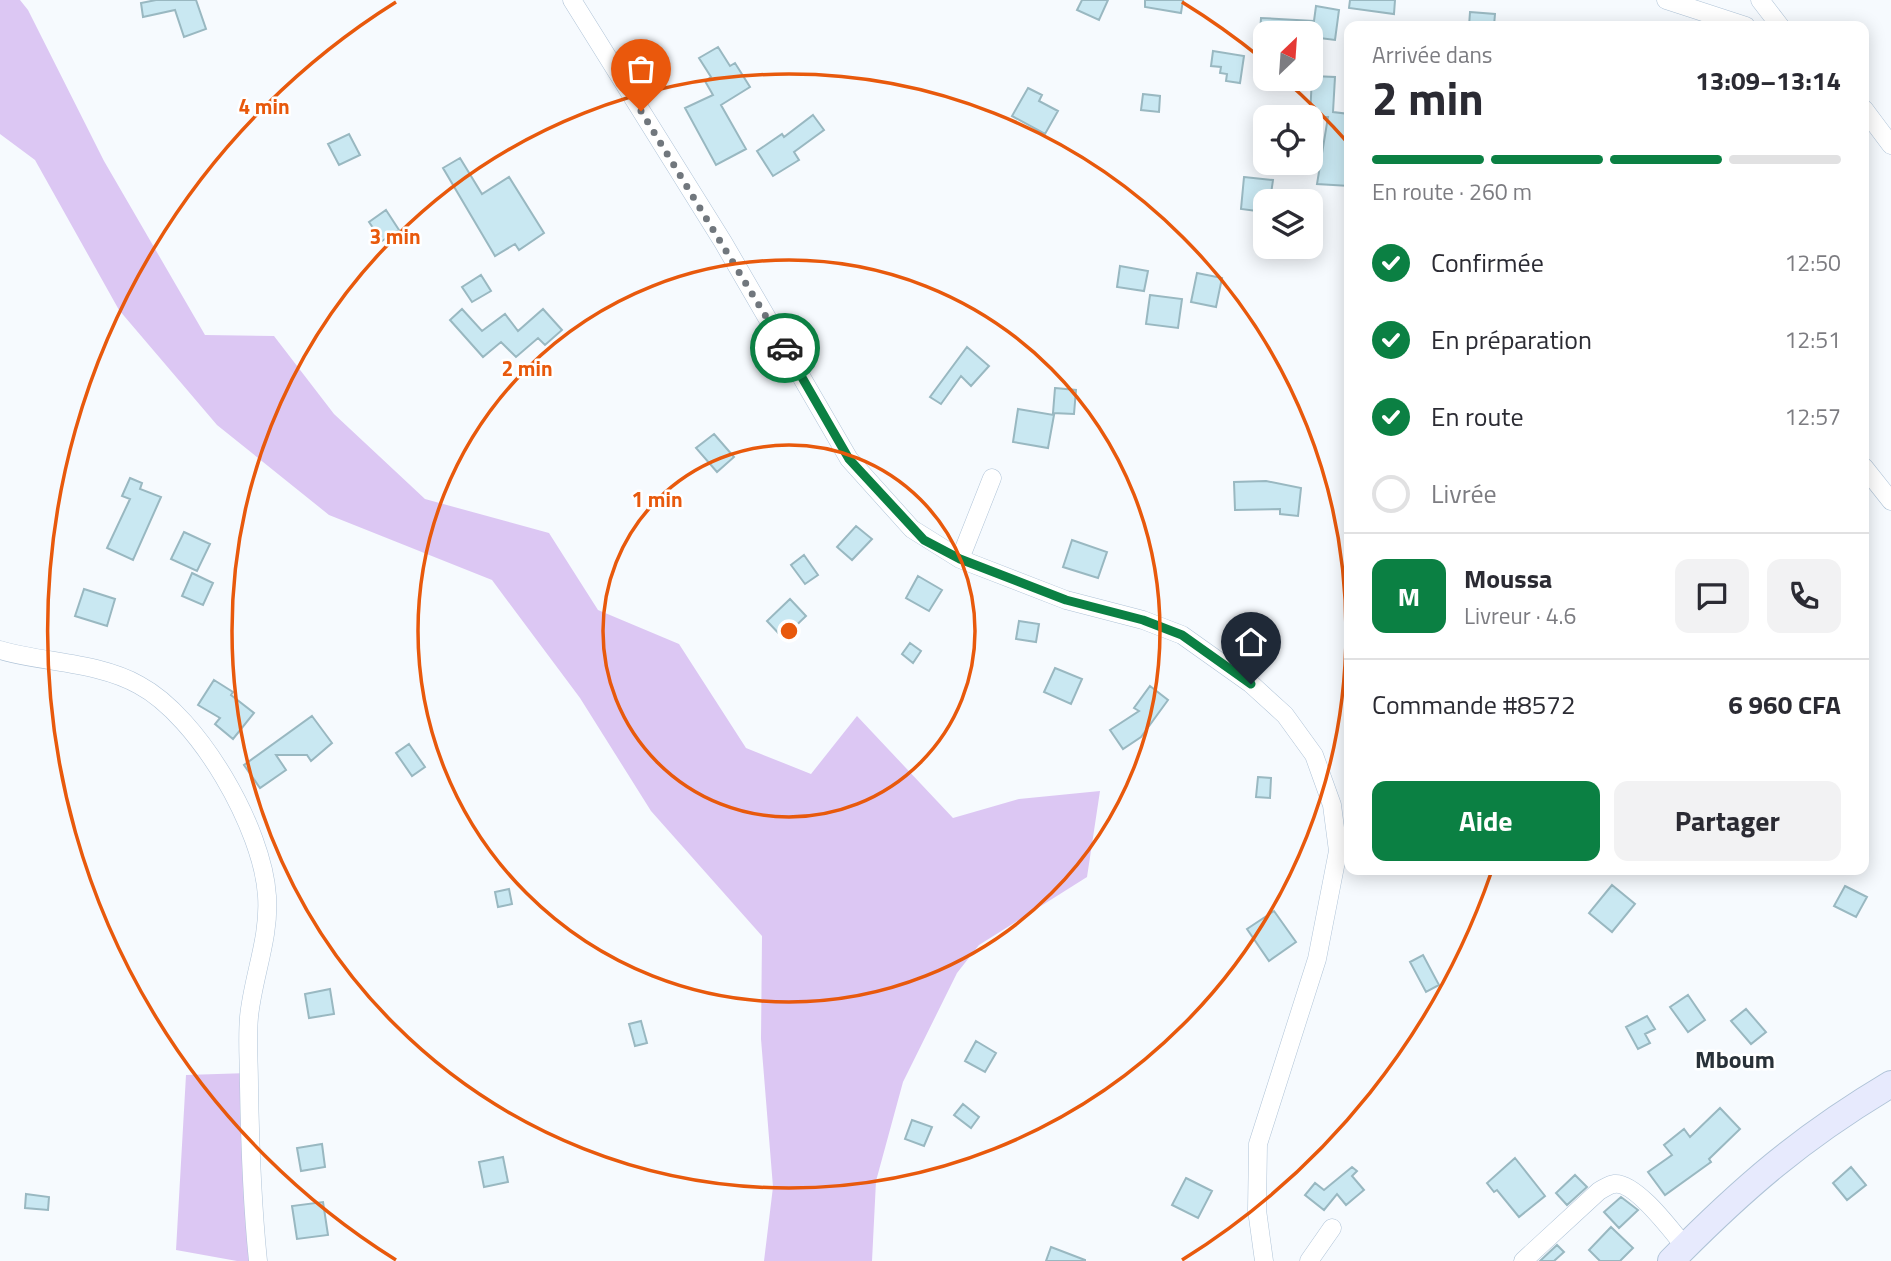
<!DOCTYPE html>
<html lang="fr">
<head>
<meta charset="utf-8">
<style>
  :root { --surface:#fff; --page:#f2f2f3; --text:#2b2b33; --muted:#7c7c81; --line:#e1e1e2; --accent:#0b8043 }
  body { margin:0; font-family:"Titillium Web",sans-serif; background:var(--page); color:var(--text); height:100vh; display:flex; flex-direction:column; font-size:26px; white-space:nowrap }
  * { box-sizing:border-box; margin:0 }
  p { font-size:23px; color:var(--muted) }
  .icon { flex:none; width:38px; height:38px; fill:none; stroke:currentColor; stroke-width:2; stroke-linecap:round; stroke-linejoin:round }
  .map { position:relative; flex:1; overflow:hidden }
  .drawer { position:absolute; left:1344px; top:21px; width:525px; height:854px; display:flex; flex-direction:column; background:var(--surface); border-radius:14px; box-shadow:0 4px 18px #0003 }
  .drawer>* { flex:none }
  .needle { width:46px; rotate:25deg }
  .tools { position:absolute; left:1253px; top:21px; display:grid; gap:14px }
  .tools a { display:grid; place-items:center; width:70px; height:70px; border-radius:14px; background:var(--surface); box-shadow:0 4px 18px #0003; font-size:35px }
  .pin { position:absolute; display:grid; place-items:center; width:60px; height:60px; color:#fff; margin:-72px -30px; border-radius:50% 50% 50% 0; rotate:-45deg; box-shadow:0 0 7px #0007 }
  .pin .icon { rotate:45deg }
  .courier { position:absolute; display:grid; place-items:center; width:70px; height:70px; margin:-35px; border:5px solid #0b8043; border-radius:50%; background:#fff; color:#222; box-shadow:0 2px 9px #0007 }
  .head em { font-style:normal; font-weight:700 }
  .head div { display:flex; flex-direction:column-reverse }
  .head { display:flex; align-items:center; justify-content:space-between; height:119px; padding:0 28px }
  h1 { font-size:46px; font-weight:700; line-height:52px }
  .bar { display:grid; grid-template-columns:repeat(4,1fr); gap:10px 7px; align-content:center; height:84px; padding:0 28px }
  .bar i { height:9px; border-radius:5px; background:var(--line) }
  .bar .current { background:var(--accent) }
  .bar p { grid-column:span 4 }
  .line { display:flex; align-items:center; gap:18px; padding:0 28px; border-top:2px solid var(--line) }
  .line div { flex:1 }
  .round { display:grid; place-items:center; flex:none; width:74px; height:74px; border-radius:14px; background:var(--page) }
  ol { padding:0 28px; list-style:none }
  li { display:flex; align-items:center; gap:21px; height:77px }
  li p { margin-inline-start:auto }
  li .icon { padding:7px; border-radius:50%; background:var(--accent); color:#fff; stroke-width:4 }
  li:last-child { color:var(--muted) }
  li i { width:38px; height:38px; border:4px solid var(--line); border-radius:50% }
  .button { display:flex; gap:14px; margin-top:auto; padding:14px 28px }
  .button a { flex:1; height:80px; border-radius:14px; background:var(--accent); color:#fff; font-size:28px; font-weight:700; line-height:80px; text-align:center }
  .button a+a { background:var(--page); color:var(--text) }
  .map>svg:first-child { display:block }
  .green { fill:#dcc7f3 }
  .building { fill:#c9e8f2; stroke:#99b8c1; stroke-width:2 }
  .lines { fill:none; stroke-linecap:round; stroke-linejoin:round }
  .street-casing { stroke:#afc3d7; stroke-width:19 }
  .secondary-casing { stroke:#afc3d7; stroke-width:28 }
  .street { stroke:#fff; stroke-width:18 }
  .secondary { stroke:#e7eafd; stroke-width:26 }
  .done { stroke:#71777d; stroke-width:7; stroke-dasharray:0 12.6 }
  .route { stroke:#0b8043; stroke-width:9 }
  .ring { fill:none; stroke:#e8590c; stroke-width:3.5 }
  .labels { text-anchor:middle; stroke-width:5; stroke-linejoin:round; paint-order:stroke }
  .quarter-label { font-size:24px; font-weight:bold; fill:#293138; stroke:#fff }
  .centre { fill:#e8590c; stroke:#fff; stroke-width:3.5 }
  .ring-label { font-size:21px; text-anchor:middle; font-weight:bold; fill:#e8590c; stroke:#fff; stroke-width:5; stroke-linejoin:round; paint-order:stroke }
</style>
</head>
<body>
<div class="map">
<svg width="1891" height="1261" viewBox="0 0 1891 1261">
  <rect width="100%" height="100%" fill="#f6fafe"/>
  <path class="green" d="M 0,0 L 20,0 L 28,10 L 104,161 L 205,335 L 274,336 L 334,414 L 425,499 L 549,533 L 598,610 L 679,644 L 746,748 L 811,774 L 857,716 L 953,818 L 1019,799 L 1100,791 L 1087,877 L 979,945 L 957,973 L 903,1082 L 876,1181 L 872,1261 L 764,1261 L 773,1187 L 761,1039 L 762,936 L 651,811 L 580,698 L 492,580 L 329,515 L 217,425 L 119,310 L 35,160 L 0,134 Z
    M 249,1073 L 259,1261 L 237,1261 L 176,1250 L 186,1075 Z"/>
  <path class="building" d="M 156,0 L 196,0 L 206,29 L 184,37 L 175,10 L 143,17 L 141,3 Z
    M 1082,0 L 1108,0 L 1099,20 L 1077,10 Z
    M 1145,0 L 1183,0 L 1181,13 L 1145,7 Z
    M 1350,0 L 1395,0 L 1394,14 L 1349,8 Z
    M 1316,6 L 1339,10 L 1335,40 L 1312,37 L 1312,33 L 1260,33 L 1261,18 L 1314,21 Z
    M 1470,12 L 1495,14 L 1494,26 L 1469,26 Z
    M 718,47 L 730,66 L 735,63 L 750,87 L 721,105 L 746,149 L 716,165 L 685,108 L 713,95 L 705,81 L 711,77 L 699,58 Z
    M 1213,51 L 1244,56 L 1240,83 L 1226,81 L 1227,74 L 1220,73 L 1221,67 L 1211,66 Z
    M 1312,76 L 1335,77 L 1333,112 L 1349,114 L 1349,186 L 1317,184 L 1328,117 L 1310,117 Z
    M 1028,88 L 1042,95 L 1039,101 L 1058,111 L 1045,134 L 1012,116 Z
    M 1143,94 L 1160,96 L 1159,112 L 1141,110 Z
    M 813,115 L 824,130 L 794,152 L 799,160 L 773,176 L 757,151 L 782,134 L 784,137 Z
    M 349,134 L 360,155 L 339,165 L 328,144 Z
    M 460,158 L 482,194 L 509,177 L 544,233 L 519,250 L 515,244 L 495,256 L 443,168 Z
    M 1244,177 L 1273,180 L 1270,201 L 1265,201 L 1265,212 L 1241,209 Z
    M 386,210 L 399,230 L 382,241 L 369,222 Z
    M 1120,266 L 1148,271 L 1144,291 L 1117,287 Z
    M 1197,273 L 1222,278 L 1216,307 L 1191,302 Z
    M 481,275 L 491,291 L 472,302 L 462,287 Z
    M 1150,295 L 1182,299 L 1178,328 L 1146,324 Z
    M 462,309 L 482,331 L 505,314 L 518,331 L 543,309 L 562,330 L 545,345 L 538,338 L 516,357 L 501,342 L 483,357 L 450,320 Z
    M 967,347 L 989,366 L 971,386 L 961,376 L 941,404 L 930,397 Z
    M 1055,388 L 1076,390 L 1074,414 L 1053,413 Z
    M 1018,409 L 1054,415 L 1048,448 L 1013,442 Z
    M 714,434 L 734,457 L 717,472 L 696,448 Z
    M 130,478 L 142,483 L 140,489 L 161,497 L 133,560 L 107,548 L 130,499 L 122,496 Z
    M 1266,481 L 1301,488 L 1298,516 L 1280,514 L 1280,509 L 1235,510 L 1234,482 Z
    M 856,526 L 872,539 L 852,560 L 837,547 Z
    M 184,532 L 210,544 L 197,571 L 171,559 Z
    M 1072,540 L 1107,552 L 1098,578 L 1063,567 Z
    M 804,555 L 818,575 L 805,584 L 791,565 Z
    M 192,573 L 213,583 L 203,605 L 182,596 Z
    M 918,576 L 942,590 L 929,611 L 906,598 Z
    M 84,589 L 115,599 L 107,626 L 75,616 Z
    M 790,599 L 806,616 L 783,638 L 767,621 Z
    M 1019,621 L 1039,624 L 1036,642 L 1016,639 Z
    M 910,643 L 921,651 L 913,663 L 902,654 Z
    M 1055,668 L 1082,679 L 1071,704 L 1044,692 Z
    M 214,680 L 233,692 L 231,695 L 254,713 L 233,739 L 215,724 L 220,718 L 198,705 Z
    M 1150,686 L 1168,700 L 1141,737 L 1123,749 L 1110,730 L 1139,711 L 1134,708 Z
    M 312,716 L 332,743 L 311,761 L 307,755 L 276,755 L 286,770 L 260,788 L 244,765 Z
    M 409,744 L 425,767 L 412,776 L 396,753 Z
    M 1258,777 L 1271,778 L 1270,798 L 1256,797 Z
    M 1612,885 L 1635,904 L 1612,932 L 1589,913 Z
    M 1845,886 L 1867,897 L 1856,917 L 1834,906 Z
    M 509,889 L 512,904 L 498,907 L 495,892 Z
    M 1274,911 L 1296,942 L 1269,961 L 1247,929 Z
    M 1423,955 L 1439,985 L 1426,992 L 1410,962 Z
    M 330,989 L 334,1014 L 309,1018 L 305,994 Z
    M 1688,995 L 1705,1020 L 1688,1032 L 1670,1007 Z
    M 1746,1009 L 1766,1032 L 1751,1044 L 1731,1021 Z
    M 1647,1016 L 1655,1029 L 1645,1034 L 1650,1043 L 1638,1049 L 1626,1027 Z
    M 641,1021 L 647,1043 L 635,1046 L 629,1024 Z
    M 976,1041 L 996,1053 L 985,1072 L 965,1061 Z
    M 963,1104 L 979,1117 L 971,1128 L 954,1115 Z
    M 1720,1108 L 1740,1129 L 1709,1159 L 1711,1162 L 1665,1195 L 1648,1172 L 1672,1155 L 1664,1145 L 1684,1129 L 1690,1137 Z
    M 912,1120 L 932,1127 L 924,1146 L 905,1139 Z
    M 322,1144 L 325,1167 L 301,1171 L 297,1148 Z
    M 503,1157 L 508,1182 L 484,1187 L 479,1162 Z
    M 1515,1158 L 1545,1196 L 1519,1217 L 1497,1190 L 1494,1192 L 1487,1183 Z
    M 1352,1167 L 1357,1171 L 1352,1176 L 1364,1190 L 1346,1205 L 1337,1194 L 1324,1210 L 1305,1195 L 1315,1183 L 1324,1190 Z
    M 1851,1167 L 1866,1185 L 1847,1200 L 1833,1183 Z
    M 1575,1175 L 1587,1187 L 1567,1205 L 1556,1193 Z
    M 1186,1178 L 1212,1191 L 1198,1218 L 1172,1205 Z
    M 26,1194 L 49,1197 L 48,1210 L 25,1208 Z
    M 1621,1197 L 1638,1210 L 1619,1228 L 1604,1212 Z
    M 323,1202 L 328,1235 L 297,1239 L 292,1206 Z
    M 1611,1227 L 1633,1248 L 1620,1261 L 1600,1261 L 1589,1250 Z
    M 1557,1245 L 1564,1252 L 1554,1261 L 1540,1261 Z
    M 1051,1247 L 1085,1260 L 1085,1261 L 1046,1261 Z"/>
  <g class="lines">
    <defs>
      <path id="street" d="M 572,0 L 723,242 L 849,459 L 912,529 L 960,559 L 1066,600 L 1143,620 L 1182,635 L 1251,684 L 1285,715 L 1314,755 L 1332,805 L 1338,851 L 1317,959 L 1258,1144 L 1257,1210 L 1264,1261
        M 1666,0 L 1746,26
        M 1760,0 L 1780,26
        M 1864,109 L 1891,145
        M 1864,467 L 1891,501
        M 960,559 L 992,478
        M 0,650 C 44,663 98,662 139,685 C 199,717 263,829 267,896 C 270,938 253,976 249,1017 C 247,1039 249,1063 249,1086 C 250,1145 252,1203 258,1261
        M 1309,1261 L 1332,1228
        M 1523,1261 L 1599,1191 C 1603,1189 1610,1184 1614,1184 C 1635,1181 1672,1231 1685,1247"/>
      <path id="secondary" d="M 1671,1261 C 1744,1187 1802,1137 1891,1084"/>
    </defs>
    <use href="#street" class="street-casing"/>
    <use href="#secondary" class="secondary-casing"/>
    <use href="#street" class="street"/>
    <use href="#secondary" class="secondary"/>
  </g>
  <g class="lines">
    <path class="done" d="M 641,111 L 785,348"/>
    <path class="route" d="M 785,348 L 849,459 L 924,540 L 960,559 L 1066,600 L 1143,620 L 1182,635 L 1251,684"/>
  </g>
  <g class="ring">
    <circle cx="789" cy="631" r="186"/>
    <circle cx="789" cy="631" r="371"/>
    <circle cx="789" cy="631" r="557"/>
    <path d="M1491 873A742 742 0 0 1 1182 1260M396 1260A742 742 0 0 1 396 2M1182 2A742 742 0 0 1 1261 58M1285 80A742 742 0 0 1 1349 144"/>
  </g>
  <g class="labels">
    <g class="quarter-label">
      <text x="1735" y="1068">Mboum</text>
    </g>
  </g>
  <circle cx="789" cy="631" r="10" class="centre"/>
  <g class="ring-label">
    <text x="264" y="114">4 min</text>
    <text x="395" y="244">3 min</text>
    <text x="527" y="376">2 min</text>
    <text x="657" y="507">1 min</text>
  </g>
</svg>
<div class="tools">
<a><svg class="needle" viewBox="-14 -14 28 28"><path d="M0-13l5 13h-10z" fill="#e53935"/><path d="M0 13l5-13h-10z" fill="#7c7c81"/></svg></a>
<a><svg class="icon" aria-label="locate" viewBox="0 0 24 24"><circle cx="12" cy="12" r="6"/><path d="M12 2v4M12 18v4M2 12h4M18 12h4"/></svg></a>
<a><svg class="icon" aria-label="layers" viewBox="0 0 24 24"><path d="M12 4l9 5-9 5-9-5zM3 14l9 5 9-5"/></svg></a>
</div>
<div class="pin" style="left:641px;top:111px;background:#ea580c"><svg class="icon" aria-label="bag" viewBox="0 0 24 24"><path d="M5 8h14l-1 12H6zM9 8a3 3 0 0 1 6 0"/></svg></div>
<div class="pin" style="left:1251px;top:684px;background:#1f2937"><svg class="icon" aria-label="home" viewBox="0 0 24 24"><path d="M3 11l9-7 9 7M6 9v11h12V9"/></svg></div>
<div class="courier" style="left:785px;top:348px"><svg class="icon" aria-label="car" viewBox="0 0 24 24"><path d="M5 17H2v-5l4-1 3-4h7l3 4 3 1v5h-3M9 17h6M6 11h13"/><circle cx="7" cy="17" r="2"/><circle cx="17" cy="17" r="2"/></svg></div>
<section class="drawer">
<div class="head"><div><h1>2 min</h1><p>Arrivée dans</p></div><em>13:09–13:14</em></div>
<div class="bar"><i class="current"></i><i class="current"></i><i class="current"></i><i></i><p>En route · 260 m</p></div>
<ol>
<li><svg class="icon" aria-label="check" viewBox="0 0 24 24"><path d="M5 12l5 5 9-10"/></svg>Confirmée<p>12:50</p></li>
<li><svg class="icon" aria-label="check" viewBox="0 0 24 24"><path d="M5 12l5 5 9-10"/></svg>En préparation<p>12:51</p></li>
<li><svg class="icon" aria-label="check" viewBox="0 0 24 24"><path d="M5 12l5 5 9-10"/></svg>En route<p>12:57</p></li>
<li><i></i>Livrée</li>
</ol>
<div class="line" style="height:126px"><b class="round" style="background:var(--accent);color:#fff">M</b><div><b>Moussa</b><p>Livreur · 4.6</p></div><a class="round"><svg class="icon" aria-label="chat" viewBox="0 0 24 24"><path d="M4 5h16v11H9l-5 4z"/></svg></a><a class="round"><svg class="icon" aria-label="phone" viewBox="0 0 24 24"><path d="M5 4h4l2 5-3 2q2 4 5 5l2-3 5 2v4C11 20 4 13 5 4z"/></svg></a></div>
<div class="line" style="height:91px"><div>Commande #8572</div><b>6 960 CFA</b></div>
<div class="button"><a>Aide</a><a>Partager</a></div>
</section>
</div>
</body>
</html>
